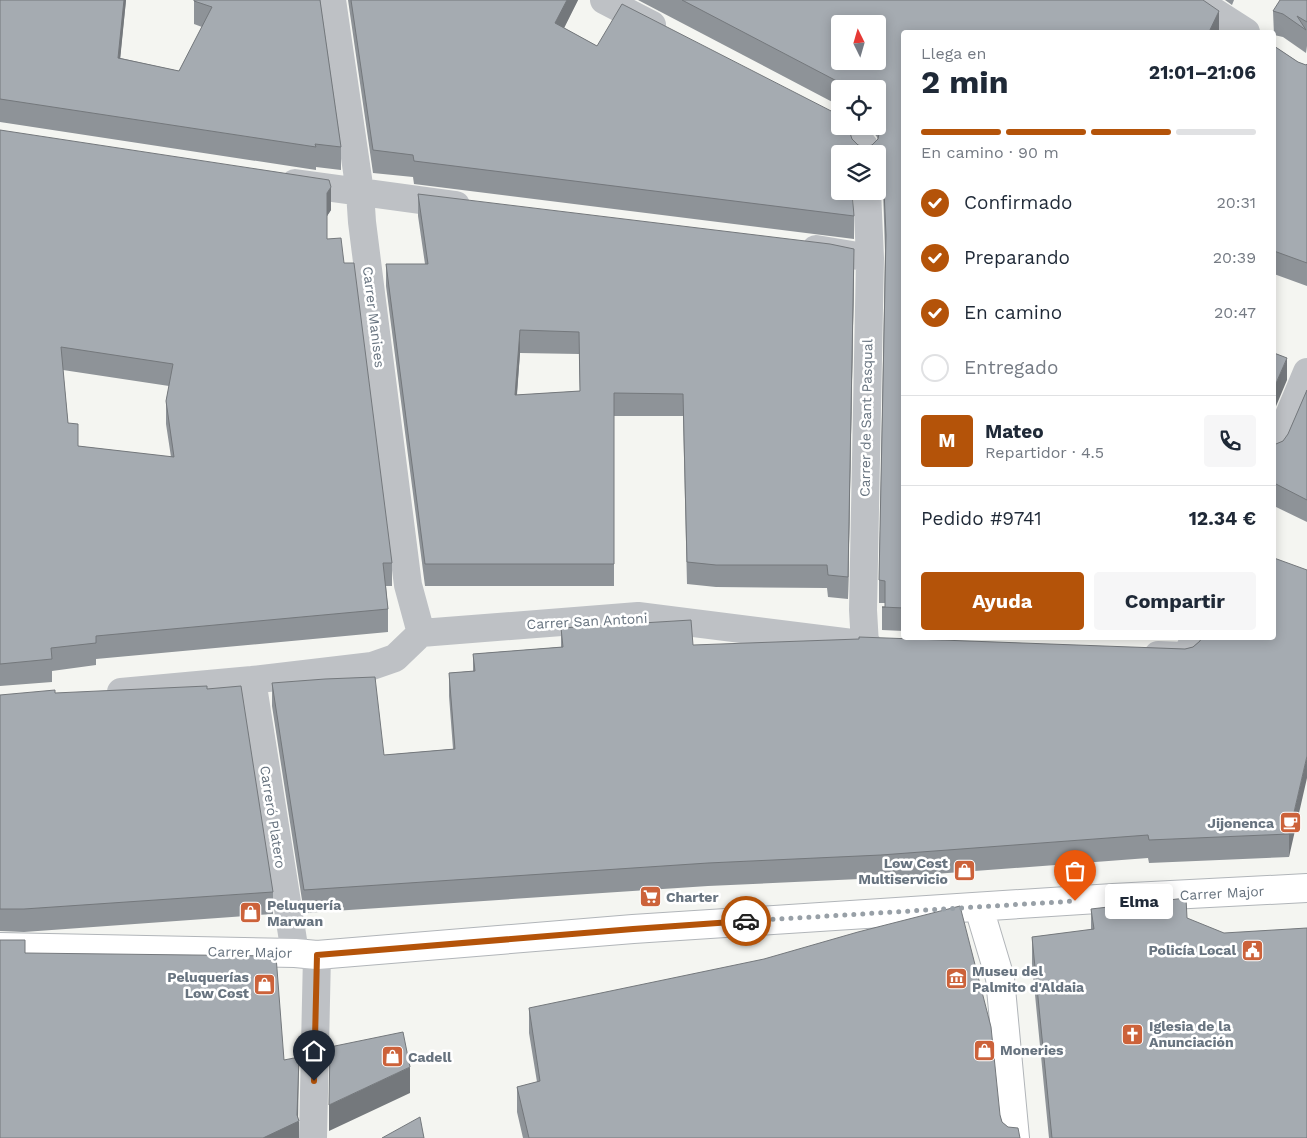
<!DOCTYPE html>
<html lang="es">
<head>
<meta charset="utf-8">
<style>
  :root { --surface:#fff; --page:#f6f6f7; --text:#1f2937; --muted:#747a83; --line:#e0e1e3; --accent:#b45309 }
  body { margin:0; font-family:"Work Sans",sans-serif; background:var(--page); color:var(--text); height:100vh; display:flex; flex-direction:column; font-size:19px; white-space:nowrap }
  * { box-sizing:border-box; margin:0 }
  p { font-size:16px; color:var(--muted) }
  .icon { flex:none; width:28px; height:28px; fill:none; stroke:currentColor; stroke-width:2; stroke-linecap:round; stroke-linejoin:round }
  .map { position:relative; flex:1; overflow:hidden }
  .drawer { position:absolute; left:901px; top:30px; width:375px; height:610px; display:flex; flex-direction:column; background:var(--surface); border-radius:5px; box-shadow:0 2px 12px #0003 }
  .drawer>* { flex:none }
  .needle { width:32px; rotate:355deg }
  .tools { position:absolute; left:831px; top:15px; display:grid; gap:10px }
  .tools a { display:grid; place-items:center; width:55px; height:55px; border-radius:5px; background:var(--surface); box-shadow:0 2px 12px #0003; font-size:25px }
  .pin { position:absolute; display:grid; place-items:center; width:42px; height:42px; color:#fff; margin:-51px -21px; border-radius:50% 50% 50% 0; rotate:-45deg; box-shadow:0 0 5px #0007 }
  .pin .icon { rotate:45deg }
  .courier { position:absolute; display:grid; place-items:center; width:50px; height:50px; margin:-25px; border:4px solid #b45309; border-radius:50%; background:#fff; color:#222; box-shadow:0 1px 6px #0007 }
  .bubble { position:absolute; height:35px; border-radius:5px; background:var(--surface); box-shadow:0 2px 12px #0003; font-size:16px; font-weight:700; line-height:35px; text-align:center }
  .overview em { font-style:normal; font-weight:700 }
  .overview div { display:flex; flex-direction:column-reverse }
  .overview { display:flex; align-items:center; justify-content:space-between; height:85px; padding:0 20px }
  h1 { font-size:32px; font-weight:700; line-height:38px }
  .bar { display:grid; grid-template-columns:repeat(4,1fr); gap:8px 5px; align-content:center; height:60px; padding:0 20px }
  .bar i { height:6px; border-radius:4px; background:var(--line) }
  .bar .current { background:var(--accent) }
  .bar p { grid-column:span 4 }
  .line { display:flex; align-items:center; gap:12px; padding:0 20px; border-top:1px solid var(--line) }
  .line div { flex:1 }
  .round { display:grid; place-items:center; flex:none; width:52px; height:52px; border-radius:5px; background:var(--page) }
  ol { padding:0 20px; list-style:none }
  li { display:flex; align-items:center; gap:15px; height:55px }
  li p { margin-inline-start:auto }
  li .icon { padding:5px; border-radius:50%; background:var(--accent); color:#fff; stroke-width:4 }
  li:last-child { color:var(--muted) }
  li i { width:28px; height:28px; border:2px solid var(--line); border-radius:50% }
  .button { display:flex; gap:10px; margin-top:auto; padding:10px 20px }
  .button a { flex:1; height:58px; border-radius:5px; background:var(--accent); color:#fff; font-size:20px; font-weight:700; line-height:58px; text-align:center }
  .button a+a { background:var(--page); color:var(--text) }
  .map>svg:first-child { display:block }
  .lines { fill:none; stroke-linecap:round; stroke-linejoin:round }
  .secondary-casing { stroke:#b1b5b9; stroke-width:30 }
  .street { stroke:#bec1c5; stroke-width:28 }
  .secondary { stroke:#fff; stroke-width:28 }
  .wall { fill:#8e9398; fill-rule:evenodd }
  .shaded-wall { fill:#74787c }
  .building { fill:#a5abb1; stroke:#74787c; fill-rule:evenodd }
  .done { stroke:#98a0a7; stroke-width:5; stroke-dasharray:0 9 }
  .route { stroke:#b45309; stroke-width:6 }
  .labels { text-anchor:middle; stroke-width:5; stroke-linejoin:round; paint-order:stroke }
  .street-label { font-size:14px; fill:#67737f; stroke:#fff }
  .poi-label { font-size:14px; font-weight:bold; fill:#67737f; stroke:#fff; text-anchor:start }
</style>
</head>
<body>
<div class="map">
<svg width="1307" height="1138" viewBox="0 0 1307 1138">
  <rect width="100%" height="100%" fill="#f4f5f1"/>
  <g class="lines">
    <defs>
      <path id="secondary" d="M 979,908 L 1000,978 L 1015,1138
        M 0,947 L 295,953 L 317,955 L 633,929 L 1113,898 L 1307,888"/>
    </defs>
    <use href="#secondary" class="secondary-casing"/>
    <path class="street" d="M 332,0 L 360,192 L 362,222 L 408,585 L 421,633
      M 604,0 L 652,25
      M 1196,0 L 1246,32
      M 848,126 L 865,147 L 865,154
      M 295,183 L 456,205
      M 816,249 L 870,258
      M 1274,451 L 1307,372
      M 865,645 L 863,610 L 870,258 L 867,191
      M 1158,655 L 1186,656 L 1195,638
      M 252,680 L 295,953
      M 121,692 L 252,680 L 372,666 L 395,658 L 421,633 L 638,616 L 868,645
      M 313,1138 L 317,955"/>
    <use href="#secondary" class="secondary"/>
  </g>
  <path class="wall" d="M 0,0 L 126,0 L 120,58 L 179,71 L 202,27 L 194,24 L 194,1 L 320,0 L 341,147 L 341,170 L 316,167 L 316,170 L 0,122 Z
    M 348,0 L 578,0 L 564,28 L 597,46 L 852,139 L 858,145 L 865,147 L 872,145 L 878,140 L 877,137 L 868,126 L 878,126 L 878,89 L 840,89 L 840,106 L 638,0 L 1203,0 L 1219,32 L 904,32 L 904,631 L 882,630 L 882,607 L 885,607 L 885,603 L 879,603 L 879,580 L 885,251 L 883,190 L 880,182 L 878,180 L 878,154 L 840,154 L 854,216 L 854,239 L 414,184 L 413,177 L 373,173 Z
    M 1225,0 L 1234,0 L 1232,5 Z
    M 1307,0 L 1307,46 L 1306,53 L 1283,37 L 1274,35 L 1273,11 Z
    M 1274,46 L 1298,62 L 1306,65 L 1307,64 L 1307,286 L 1274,274 Z
    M 0,130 L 331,210 L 327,216 L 327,239 L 344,263 L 392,563 L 392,586 L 386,586 L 388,609 L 388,632 L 96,659 L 96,665 L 52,671 L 52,682 L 0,686 ZM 63,370 L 169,386 L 166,401 L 166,424 L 171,457 L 78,446 L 68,423 Z
    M 418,194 L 854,271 L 848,599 L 828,597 L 827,588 L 716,587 L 687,584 L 683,416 L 614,416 L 614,586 L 425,586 L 386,286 L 386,264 L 425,264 L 418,216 ZM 520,353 L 579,354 L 580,391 L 517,395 Z
    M 1307,390 L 1307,522 L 1274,506 L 1274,443 L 1276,444 L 1283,441 L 1288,434 Z
    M 1307,570 L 1289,857 L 1149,863 L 1148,858 L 881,878 L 708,886 L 304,913 L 272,706 L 272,683 L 384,755 L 453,749 L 449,696 L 449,673 L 473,671 L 473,654 L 561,647 L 561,628 L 693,645 L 1185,649 L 1193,647 L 1200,641 Z
    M 1102,638 L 1178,638 L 1177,640 Z
    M 55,693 L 273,892 L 273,914 L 24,932 L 0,931 L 0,695 Z
    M 1091,909 L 1187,918 L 1307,1138 L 1049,1138 L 1032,964 L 1032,937 L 1091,930 Z
    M 529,1008 L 1000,1115 L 1002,1122 L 1020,1138 L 523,1138 L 517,1112 L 517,1087 L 537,1082 L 529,1033 Z"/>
  <path class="shaded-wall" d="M 124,0 L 126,0 L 118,81 L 118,58 Z
    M 567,0 L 578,0 L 555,46 L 555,23 Z
    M 1219,11 L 1219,32 L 1209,32 Z
    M 331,187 L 331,210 L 327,216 L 327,193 Z
    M 854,249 L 854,271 L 848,599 L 848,577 Z
    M 520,330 L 520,353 L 515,417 L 515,395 Z
    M 1287,358 L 1287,380 L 1274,411 L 1274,388 Z
    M 1307,756 L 1307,778 L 1289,857 L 1289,834 Z
    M 299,1057 L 298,1122 L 299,1121 L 299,1138 L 263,1138 Z
    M 410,1067 L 410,1093 L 329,1131 L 329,1105 Z"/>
  <path class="building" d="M 0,0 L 124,0 L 118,58 L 179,71 L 212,7 L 194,1 L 194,0 L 320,0 L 341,147 L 315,144 L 316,147 L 0,99 Z
    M 351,0 L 567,0 L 555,23 L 597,46 L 622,4 L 837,114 L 840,118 L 840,126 L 847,126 L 849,130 L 852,139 L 858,145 L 865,147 L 872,145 L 878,139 L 881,124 L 878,115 L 878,89 L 852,89 L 682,0 L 1203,0 L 1219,11 L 1209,32 L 904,32 L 904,608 L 882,607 L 885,607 L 885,581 L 879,580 L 886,235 L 883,168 L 880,159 L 878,157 L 878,154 L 866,153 L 863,154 L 840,154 L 840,191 L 852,191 L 854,216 L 414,161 L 413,155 L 373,150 ZM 840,24 L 878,24 L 878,61 L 840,61 Z
    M 1280,0 L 1307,0 L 1307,22 L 1297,16 L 1306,30 L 1283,14 L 1273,11 Z
    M 1274,46 L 1298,62 L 1306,65 L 1307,64 L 1307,263 L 1274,251 Z
    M 0,130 L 329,180 L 331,187 L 327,193 L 327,239 L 341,238 L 344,263 L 354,263 L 392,563 L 383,563 L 388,609 L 96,636 L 96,643 L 51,648 L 52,659 L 0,664 ZM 61,347 L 173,364 L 166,401 L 174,457 L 78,446 L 78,424 L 68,423 Z
    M 418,194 L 830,244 L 854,249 L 848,577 L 828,575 L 827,565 L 716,565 L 687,562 L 683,394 L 614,393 L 614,564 L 425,564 L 386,264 L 428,264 ZM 520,330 L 579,332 L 580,391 L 515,395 Z
    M 1274,353 L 1287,358 L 1274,388 Z
    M 1307,390 L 1307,500 L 1274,483 L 1274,443 L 1276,444 L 1283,441 L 1288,434 Z
    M 1274,558 L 1307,570 L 1307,756 L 1289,834 L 1149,840 L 1148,835 L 881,855 L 708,863 L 304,890 L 272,683 L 325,679 L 375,677 L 384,755 L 455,749 L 449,673 L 475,671 L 473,654 L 563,647 L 561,628 L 691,620 L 693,645 L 859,639 L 859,637 L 1185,649 L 1193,647 L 1200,641 L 1201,638 L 1274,638 Z
    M 207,686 L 207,689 L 241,686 L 273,892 L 24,909 L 0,909 L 0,695 L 55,690 L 55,693 Z
    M 1186,898 L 1187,918 L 1224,933 L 1307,928 L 1307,1138 L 1052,1138 L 1032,937 L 1094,929 L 1091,909 Z
    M 960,906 L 991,1027 L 1000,1115 L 1002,1122 L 1008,1127 L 1018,1128 L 1020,1138 L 529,1138 L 517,1087 L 540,1081 L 529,1008 L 764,959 L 858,932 Z
    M 0,940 L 25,940 L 25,953 L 276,956 L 284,1060 L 299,1057 L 297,1115 L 299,1121 L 263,1138 L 0,1138 Z
    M 403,1032 L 410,1067 L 329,1105 L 330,1047 Z
    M 420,1117 L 424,1138 L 382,1138 Z"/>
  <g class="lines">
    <path class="done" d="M 746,921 L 1075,901"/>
    <path class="route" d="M 314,1081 L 317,955 L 633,929 L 746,921"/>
  </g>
  <defs>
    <symbol id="cafe-square" viewBox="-11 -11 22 22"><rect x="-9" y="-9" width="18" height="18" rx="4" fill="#cc623a" stroke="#fff"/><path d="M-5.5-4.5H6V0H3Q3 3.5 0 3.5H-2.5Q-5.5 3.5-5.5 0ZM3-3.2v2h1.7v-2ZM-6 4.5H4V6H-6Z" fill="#fff"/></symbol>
    <symbol id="shop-square" viewBox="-11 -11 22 22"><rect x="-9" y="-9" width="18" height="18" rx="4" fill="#cc623a" stroke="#fff"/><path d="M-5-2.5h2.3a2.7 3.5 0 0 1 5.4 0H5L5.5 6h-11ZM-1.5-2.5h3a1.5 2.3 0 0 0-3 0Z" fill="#fff"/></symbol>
    <symbol id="supermarket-square" viewBox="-11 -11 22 22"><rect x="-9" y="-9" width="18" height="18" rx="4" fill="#cc623a" stroke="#fff"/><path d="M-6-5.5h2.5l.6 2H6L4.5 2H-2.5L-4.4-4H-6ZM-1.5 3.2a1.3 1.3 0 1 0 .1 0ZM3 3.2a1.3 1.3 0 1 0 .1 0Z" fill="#fff"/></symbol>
    <symbol id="civic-square" viewBox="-11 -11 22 22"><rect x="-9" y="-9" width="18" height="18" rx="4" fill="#cc623a" stroke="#fff"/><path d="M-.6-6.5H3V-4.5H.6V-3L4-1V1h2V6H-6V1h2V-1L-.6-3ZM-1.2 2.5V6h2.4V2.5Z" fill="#fff"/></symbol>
    <symbol id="museum-square" viewBox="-11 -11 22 22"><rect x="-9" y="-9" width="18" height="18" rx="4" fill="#cc623a" stroke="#fff"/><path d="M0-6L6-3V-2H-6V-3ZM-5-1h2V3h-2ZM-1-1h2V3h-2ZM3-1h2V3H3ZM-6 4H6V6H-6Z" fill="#fff"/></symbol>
    <symbol id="church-square" viewBox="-11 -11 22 22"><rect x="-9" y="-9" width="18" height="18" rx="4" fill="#cc623a" stroke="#fff"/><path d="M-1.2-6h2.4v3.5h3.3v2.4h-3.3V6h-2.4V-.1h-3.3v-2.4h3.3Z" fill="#fff"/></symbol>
  </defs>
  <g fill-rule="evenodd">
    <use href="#cafe-square" x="1278" y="810" width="25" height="25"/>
    <use href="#shop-square" x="952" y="858" width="25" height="25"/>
    <use href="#supermarket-square" x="638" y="884" width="25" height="25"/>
    <use href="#shop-square" x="238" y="900" width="25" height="25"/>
    <use href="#civic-square" x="1240" y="938" width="25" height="25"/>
    <use href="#museum-square" x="944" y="966" width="25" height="25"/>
    <use href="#shop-square" x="252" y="972" width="25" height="25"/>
    <use href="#church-square" x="1120" y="1022" width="25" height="25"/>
    <use href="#shop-square" x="972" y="1038" width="25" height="25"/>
    <use href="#shop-square" x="380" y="1044" width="25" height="25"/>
  </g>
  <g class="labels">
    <g class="street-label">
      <text transform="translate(374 317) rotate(83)" y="5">Carrer Manises</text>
      <text transform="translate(866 418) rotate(-89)" y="5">Carrer de Sant Pasqual</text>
      <text transform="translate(587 621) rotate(-3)" y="5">Carrer San Antoni</text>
      <text transform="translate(273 817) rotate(81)" y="5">Carreró Platero</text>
      <text transform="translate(1222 893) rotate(-3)" y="5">Carrer Major</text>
      <text transform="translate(250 952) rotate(1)" y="5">Carrer Major</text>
    </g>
    <g class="poi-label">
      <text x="1274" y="828" text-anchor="end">Jijonenca</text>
      <text x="948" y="868" text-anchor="end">Low Cost<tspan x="948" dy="16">Multiservicio</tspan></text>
      <text x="666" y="902">Charter</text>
      <text x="267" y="910">Peluquería<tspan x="267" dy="16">Marwan</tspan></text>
      <text x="1236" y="955" text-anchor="end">Policía Local</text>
      <text x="972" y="976">Museu del<tspan x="972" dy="16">Palmito d'Aldaia</tspan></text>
      <text x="249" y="982" text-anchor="end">Peluquerías<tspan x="249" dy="16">Low Cost</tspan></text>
      <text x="1149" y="1031">Iglesia de la<tspan x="1149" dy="16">Anunciación</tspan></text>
      <text x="1000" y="1055">Moneries</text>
      <text x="408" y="1062">Cadell</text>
    </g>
  </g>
</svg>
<div class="tools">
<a><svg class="needle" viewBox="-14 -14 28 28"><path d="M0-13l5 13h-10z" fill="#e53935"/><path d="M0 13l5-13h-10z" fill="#747a83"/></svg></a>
<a><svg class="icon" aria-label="locate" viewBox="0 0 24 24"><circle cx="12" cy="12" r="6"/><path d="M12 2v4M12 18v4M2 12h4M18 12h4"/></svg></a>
<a><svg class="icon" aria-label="layers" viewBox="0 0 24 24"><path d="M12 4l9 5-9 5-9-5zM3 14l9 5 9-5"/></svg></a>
</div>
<div class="pin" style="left:1075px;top:901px;background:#ea580c"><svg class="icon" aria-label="bag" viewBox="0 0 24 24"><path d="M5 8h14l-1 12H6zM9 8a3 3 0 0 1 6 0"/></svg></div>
<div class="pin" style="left:314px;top:1081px;background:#1f2937"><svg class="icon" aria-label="home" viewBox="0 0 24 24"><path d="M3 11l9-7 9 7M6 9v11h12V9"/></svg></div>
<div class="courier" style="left:746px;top:921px"><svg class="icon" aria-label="car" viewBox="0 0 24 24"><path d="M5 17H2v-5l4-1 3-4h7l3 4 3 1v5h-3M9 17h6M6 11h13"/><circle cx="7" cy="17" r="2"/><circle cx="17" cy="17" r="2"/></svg></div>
<div class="bubble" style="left:1105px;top:884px;width:68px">Elma</div>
<section class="drawer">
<div class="overview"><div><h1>2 min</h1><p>Llega en</p></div><em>21:01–21:06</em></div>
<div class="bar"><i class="current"></i><i class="current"></i><i class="current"></i><i></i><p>En camino · 90 m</p></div>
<ol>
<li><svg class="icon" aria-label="check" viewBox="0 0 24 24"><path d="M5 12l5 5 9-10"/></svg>Confirmado<p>20:31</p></li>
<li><svg class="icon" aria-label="check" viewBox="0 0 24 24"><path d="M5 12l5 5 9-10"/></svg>Preparando<p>20:39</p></li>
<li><svg class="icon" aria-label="check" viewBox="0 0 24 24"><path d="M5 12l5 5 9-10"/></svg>En camino<p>20:47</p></li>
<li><i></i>Entregado</li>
</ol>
<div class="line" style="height:90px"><b class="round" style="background:var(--accent);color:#fff">M</b><div><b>Mateo</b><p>Repartidor · 4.5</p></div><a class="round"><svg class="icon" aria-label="phone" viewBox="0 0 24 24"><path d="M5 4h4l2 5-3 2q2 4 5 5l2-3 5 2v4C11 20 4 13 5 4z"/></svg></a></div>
<div class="line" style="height:65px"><div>Pedido #9741</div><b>12.34 €</b></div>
<div class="button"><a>Ayuda</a><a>Compartir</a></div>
</section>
</div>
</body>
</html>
